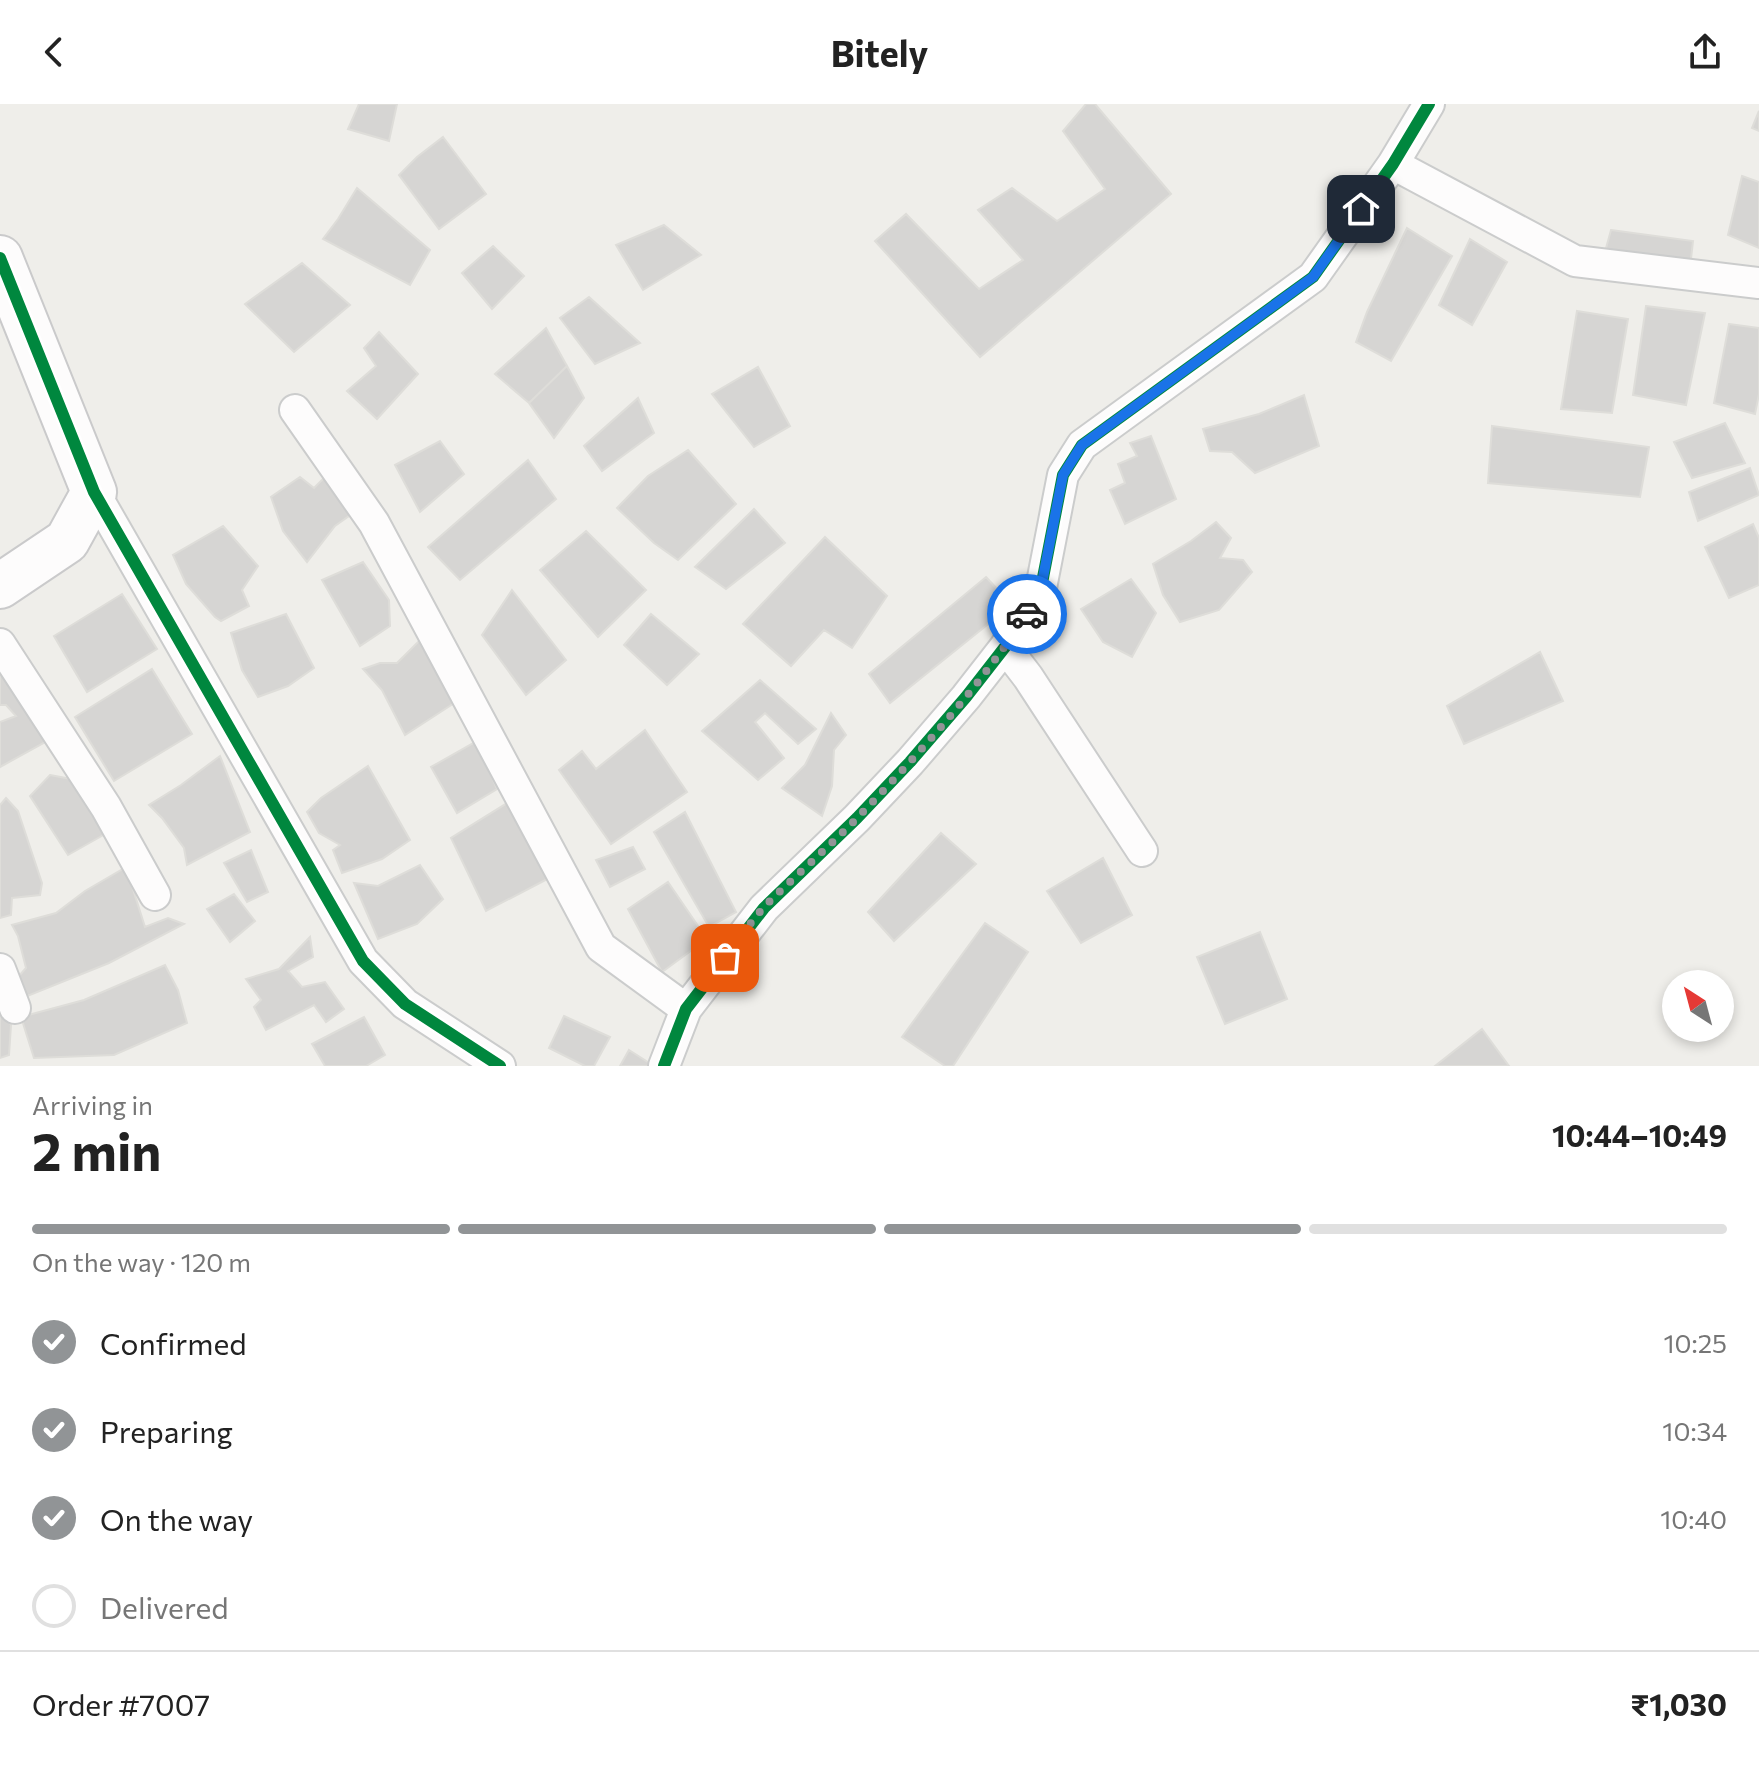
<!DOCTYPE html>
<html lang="en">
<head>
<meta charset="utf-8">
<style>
  :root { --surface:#fff; --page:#f6f6f6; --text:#222; --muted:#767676; --line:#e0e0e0; --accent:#919496 }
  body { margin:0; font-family:Commissioner,sans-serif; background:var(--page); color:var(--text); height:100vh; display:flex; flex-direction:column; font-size:30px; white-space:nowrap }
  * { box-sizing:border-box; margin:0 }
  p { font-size:26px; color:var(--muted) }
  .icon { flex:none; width:44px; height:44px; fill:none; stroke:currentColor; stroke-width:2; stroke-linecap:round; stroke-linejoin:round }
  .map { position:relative; height:962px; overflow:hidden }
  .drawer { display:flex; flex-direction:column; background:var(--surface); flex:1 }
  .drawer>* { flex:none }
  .needle { width:52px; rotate:324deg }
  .fabs { position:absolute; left:1662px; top:866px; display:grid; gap:16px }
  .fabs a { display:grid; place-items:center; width:72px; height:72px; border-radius:50%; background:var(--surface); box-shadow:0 4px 12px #0003; font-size:40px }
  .pin { position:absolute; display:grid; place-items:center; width:68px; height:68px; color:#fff; margin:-34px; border-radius:16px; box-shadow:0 4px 12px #0006 }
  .courier { position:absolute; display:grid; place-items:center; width:80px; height:80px; margin:-40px; border:6px solid #1a73e8; border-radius:50%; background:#fff; color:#222; box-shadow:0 2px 10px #0007 }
  .headline em { font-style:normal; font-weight:700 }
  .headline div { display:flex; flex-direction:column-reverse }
  .headline { display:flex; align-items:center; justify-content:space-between; height:136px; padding:0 32px }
  h1 { font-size:52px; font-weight:700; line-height:60px }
  .bar { display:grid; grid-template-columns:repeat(4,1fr); gap:12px 8px; align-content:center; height:96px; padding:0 32px }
  .bar i { height:10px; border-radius:6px; background:var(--line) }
  .bar .current { background:var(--accent) }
  .bar p { grid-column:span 4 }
  .line { display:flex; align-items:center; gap:20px; padding:0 32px; border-top:2px solid var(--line) }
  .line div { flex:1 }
  ol { padding:0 32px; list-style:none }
  li { display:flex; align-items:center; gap:24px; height:88px }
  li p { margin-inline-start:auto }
  li .icon { padding:8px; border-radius:50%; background:var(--accent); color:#fff; stroke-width:4 }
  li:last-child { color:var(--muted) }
  li i { width:44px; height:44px; border:4px solid var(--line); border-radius:50% }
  header { display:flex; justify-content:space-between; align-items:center; height:104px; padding:0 32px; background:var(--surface); font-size:36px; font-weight:700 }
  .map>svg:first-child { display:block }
  .building { fill:#d6d5d3; stroke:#deddd9; stroke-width:2 }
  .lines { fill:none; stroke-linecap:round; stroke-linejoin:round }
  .street-casing { stroke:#cbcccc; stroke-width:34 }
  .secondary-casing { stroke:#cacacb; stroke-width:48 }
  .street { stroke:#fdfcfc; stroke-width:30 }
  .secondary { stroke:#fdfcfc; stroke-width:44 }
  .cycleway-casing { stroke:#fff; stroke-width:17 }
  .cycleway { stroke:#00873e; stroke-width:12 }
  .done { stroke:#919496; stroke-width:8; stroke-dasharray:0 14.4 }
  .route { stroke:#1a73e8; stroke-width:10 }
</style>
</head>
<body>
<header><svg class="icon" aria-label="back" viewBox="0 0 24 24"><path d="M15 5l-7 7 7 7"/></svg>Bitely<svg class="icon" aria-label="share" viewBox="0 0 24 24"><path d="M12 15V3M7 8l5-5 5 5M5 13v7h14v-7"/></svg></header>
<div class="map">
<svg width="1759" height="962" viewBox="0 0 1759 962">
  <rect width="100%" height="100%" fill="#efeeea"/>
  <path class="building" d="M 359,0 L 397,0 L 389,37 L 348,25 Z
    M 1086,0 L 1095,0 L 1171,90 L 980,253 L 875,137 L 906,110 L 979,185 L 1023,156 L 978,106 L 1012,84 L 1057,117 L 1105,85 L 1063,27 Z
    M 1759,7 L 1759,27 L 1752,24 Z
    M 443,33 L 486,90 L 439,125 L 399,71 L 417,53 Z
    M 1742,72 L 1759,78 L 1759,144 L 1728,131 Z
    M 357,84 L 430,146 L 410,181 L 323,135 L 338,115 Z
    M 664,121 L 701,151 L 643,186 L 616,141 Z
    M 1407,124 L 1452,152 L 1391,257 L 1356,238 L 1367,208 Z
    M 1611,126 L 1693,137 L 1690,164 L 1605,148 Z
    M 1470,135 L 1507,158 L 1472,221 L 1439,201 Z
    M 493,142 L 524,172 L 492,205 L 462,169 Z
    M 302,159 L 350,201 L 294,248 L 245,200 Z
    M 589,193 L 640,239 L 595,260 L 560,214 Z
    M 1646,202 L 1705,209 L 1686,301 L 1633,291 Z
    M 1577,207 L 1628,215 L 1612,309 L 1561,305 Z
    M 1729,220 L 1759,224 L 1759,290 L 1755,310 L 1714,299 Z
    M 546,224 L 567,262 L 529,299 L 495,270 Z
    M 379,228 L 418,270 L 377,315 L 347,287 L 376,262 L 364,244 Z
    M 567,262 L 584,294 L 554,334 L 529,299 Z
    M 758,263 L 790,322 L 754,343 L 712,290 Z
    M 1304,291 L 1319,342 L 1255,369 L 1232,348 L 1210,347 L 1203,325 L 1259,310 Z
    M 638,294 L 654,329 L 602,367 L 584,342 Z
    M 1725,319 L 1745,359 L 1692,374 L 1674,338 Z
    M 1492,322 L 1649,343 L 1640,393 L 1488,379 Z
    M 1151,332 L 1176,395 L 1125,420 L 1110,386 L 1125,379 L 1118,360 L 1137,352 L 1130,339 Z
    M 440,337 L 464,370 L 420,408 L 395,361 Z
    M 688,346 L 736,400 L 678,456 L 654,439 L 617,404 L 648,372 Z
    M 528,356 L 556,395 L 460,476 L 428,443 Z
    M 1750,364 L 1759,391 L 1698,417 L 1689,388 Z
    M 326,372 L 356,407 L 335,422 L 307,458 L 283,427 L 271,393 L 300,373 L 314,384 Z
    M 754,405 L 785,439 L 726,485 L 695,463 Z
    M 1216,418 L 1231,434 L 1220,454 L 1243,456 L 1252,468 L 1219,506 L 1180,518 L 1163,491 L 1153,460 L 1191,437 Z
    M 1753,420 L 1759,434 L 1759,481 L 1729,494 L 1705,443 Z
    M 223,422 L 258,462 L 242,486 L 249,502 L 221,517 L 215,513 L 186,480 L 173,451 Z
    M 586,427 L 646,486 L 598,533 L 540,466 Z
    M 825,433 L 887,492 L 852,544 L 824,526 L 791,562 L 743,520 Z
    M 363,458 L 389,496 L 390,522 L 360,542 L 322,476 Z
    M 986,473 L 1012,501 L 890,599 L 869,570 Z
    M 1131,475 L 1156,509 L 1132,553 L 1103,538 L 1081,505 Z
    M 512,486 L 566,556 L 526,591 L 482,531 Z
    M 122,490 L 157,545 L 87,588 L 54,532 Z
    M 286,510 L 314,564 L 288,582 L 258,593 L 242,566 L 231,529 Z
    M 651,510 L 699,550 L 667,581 L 624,541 Z
    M 422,534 L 459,596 L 405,631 L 382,586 L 363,565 L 380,559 L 397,559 Z
    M 1540,548 L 1563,597 L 1464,640 L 1447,602 Z
    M 0,555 L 51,635 L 0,663 L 0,618 L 16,612 L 6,601 L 0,601 Z
    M 152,565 L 192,630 L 114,677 L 75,613 Z
    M 760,576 L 816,625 L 798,640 L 765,609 L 755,618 L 784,654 L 758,676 L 702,627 Z
    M 831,609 L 846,631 L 834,646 L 832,682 L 822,712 L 782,684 L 805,661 Z
    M 645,626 L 687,688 L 611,740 L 559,666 L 582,647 L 596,665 Z
    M 477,637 L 497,685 L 457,709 L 431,663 Z
    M 220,652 L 250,728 L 187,761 L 184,744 L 162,714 L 149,701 L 181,681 Z
    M 368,662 L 410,736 L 382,755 L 342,769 L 333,746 L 340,741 L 319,729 L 307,708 L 321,694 Z
    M 50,671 L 71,675 L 107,729 L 68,751 L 30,692 Z
    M 6,694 L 18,707 L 42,779 L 40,791 L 12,794 L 11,811 L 0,814 L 0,701 Z
    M 512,696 L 555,771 L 486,807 L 451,734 Z
    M 685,708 L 736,808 L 709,823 L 654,728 Z
    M 941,729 L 976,760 L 894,837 L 868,808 Z
    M 633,743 L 645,765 L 610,783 L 596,756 Z
    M 251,746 L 268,788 L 247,798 L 224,759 Z
    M 1103,754 L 1132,811 L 1081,839 L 1047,787 Z
    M 420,761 L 443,795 L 417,820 L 378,835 L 354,779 L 378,782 Z
    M 128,762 L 143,773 L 132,782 L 145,823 L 168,814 L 184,820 L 109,859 L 25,893 L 18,873 L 26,864 L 18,832 L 12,821 L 56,809 L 85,787 Z
    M 668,778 L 707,835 L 662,868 L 628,805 Z
    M 234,790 L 255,817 L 230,838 L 207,805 Z
    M 985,819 L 1028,848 L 953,962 L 945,962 L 902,933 Z
    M 1260,828 L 1287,895 L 1225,920 L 1197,853 Z
    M 310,833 L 313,853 L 288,867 L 302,883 L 325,878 L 344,905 L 326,918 L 314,901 L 266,926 L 254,903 L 261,896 L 246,875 L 279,865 Z
    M 165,861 L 178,886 L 187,919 L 114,951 L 34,954 L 21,913 L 84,896 Z
    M 0,894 L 11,921 L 9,951 L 0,954 Z
    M 564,912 L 610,933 L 594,962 L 585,962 L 549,944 Z
    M 364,913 L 385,951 L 366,962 L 325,962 L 312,940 Z
    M 1482,925 L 1509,962 L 1435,962 Z
    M 629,946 L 654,962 L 620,962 Z"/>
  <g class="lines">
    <defs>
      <path id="street" d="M 1393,60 L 1575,157 L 1759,179
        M 295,306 L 374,419 L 601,843 L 686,905
        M 94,388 L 363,857 L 405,900 L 500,962
        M 0,540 L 106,703 L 155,791
        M 1005,543 L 1028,573 L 1142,747
        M 0,865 L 15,904
        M 664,962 L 686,905 L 764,804 L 857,714 L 910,658 L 966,593 L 1005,543 L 1040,489 L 1063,371 L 1082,341 L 1313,173 L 1393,60 L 1429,0"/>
      <path id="secondary" d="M 0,154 L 94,388 L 67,437 L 0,482"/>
    </defs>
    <use href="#street" class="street-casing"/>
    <use href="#secondary" class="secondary-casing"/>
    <use href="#street" class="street"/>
    <use href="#secondary" class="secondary"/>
    <defs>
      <path id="cycleway" d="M 0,154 L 94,388 L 363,857 L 405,900 L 500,962
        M 664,962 L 686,905 L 764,804 L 857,714 L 910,658 L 966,593 L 1005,543 L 1040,489 L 1063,371 L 1082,341 L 1313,173 L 1393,60 L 1429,0"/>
    </defs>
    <use href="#cycleway" class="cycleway-casing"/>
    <use href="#cycleway" class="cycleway"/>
  </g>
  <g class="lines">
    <path class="done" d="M 725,854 C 738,837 751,817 766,801 C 796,771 829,743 859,712 C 920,649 979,583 1027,510"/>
    <path class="route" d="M 1027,510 L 1040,489 L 1063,371 L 1082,341 L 1313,173 L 1361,105"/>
  </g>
</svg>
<div class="fabs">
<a><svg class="needle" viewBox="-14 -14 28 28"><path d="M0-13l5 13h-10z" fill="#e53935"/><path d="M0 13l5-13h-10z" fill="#767676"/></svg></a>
</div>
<div class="pin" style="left:725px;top:854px;background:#ea580c"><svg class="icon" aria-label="bag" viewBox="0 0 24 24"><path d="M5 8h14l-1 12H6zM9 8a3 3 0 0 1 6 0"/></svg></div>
<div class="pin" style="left:1361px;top:105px;background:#1f2937"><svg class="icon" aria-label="home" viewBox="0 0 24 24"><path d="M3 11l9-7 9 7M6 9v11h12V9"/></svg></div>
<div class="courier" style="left:1027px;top:510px"><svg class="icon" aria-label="car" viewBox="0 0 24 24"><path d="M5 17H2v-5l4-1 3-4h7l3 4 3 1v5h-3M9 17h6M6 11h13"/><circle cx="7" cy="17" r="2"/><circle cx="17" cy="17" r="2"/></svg></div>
</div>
<section class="drawer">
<div class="headline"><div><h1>2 min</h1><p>Arriving in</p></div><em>10:44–10:49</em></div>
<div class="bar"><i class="current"></i><i class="current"></i><i class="current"></i><i></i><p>On the way · 120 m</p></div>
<ol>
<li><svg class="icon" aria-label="check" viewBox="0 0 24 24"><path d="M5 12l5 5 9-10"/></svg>Confirmed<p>10:25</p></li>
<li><svg class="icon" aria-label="check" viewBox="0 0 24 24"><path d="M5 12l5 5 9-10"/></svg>Preparing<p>10:34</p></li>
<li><svg class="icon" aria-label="check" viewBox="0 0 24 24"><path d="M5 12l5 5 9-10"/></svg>On the way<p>10:40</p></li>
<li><i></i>Delivered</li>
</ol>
<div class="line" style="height:104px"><div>Order #7007</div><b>₹1,030</b></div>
</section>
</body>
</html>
